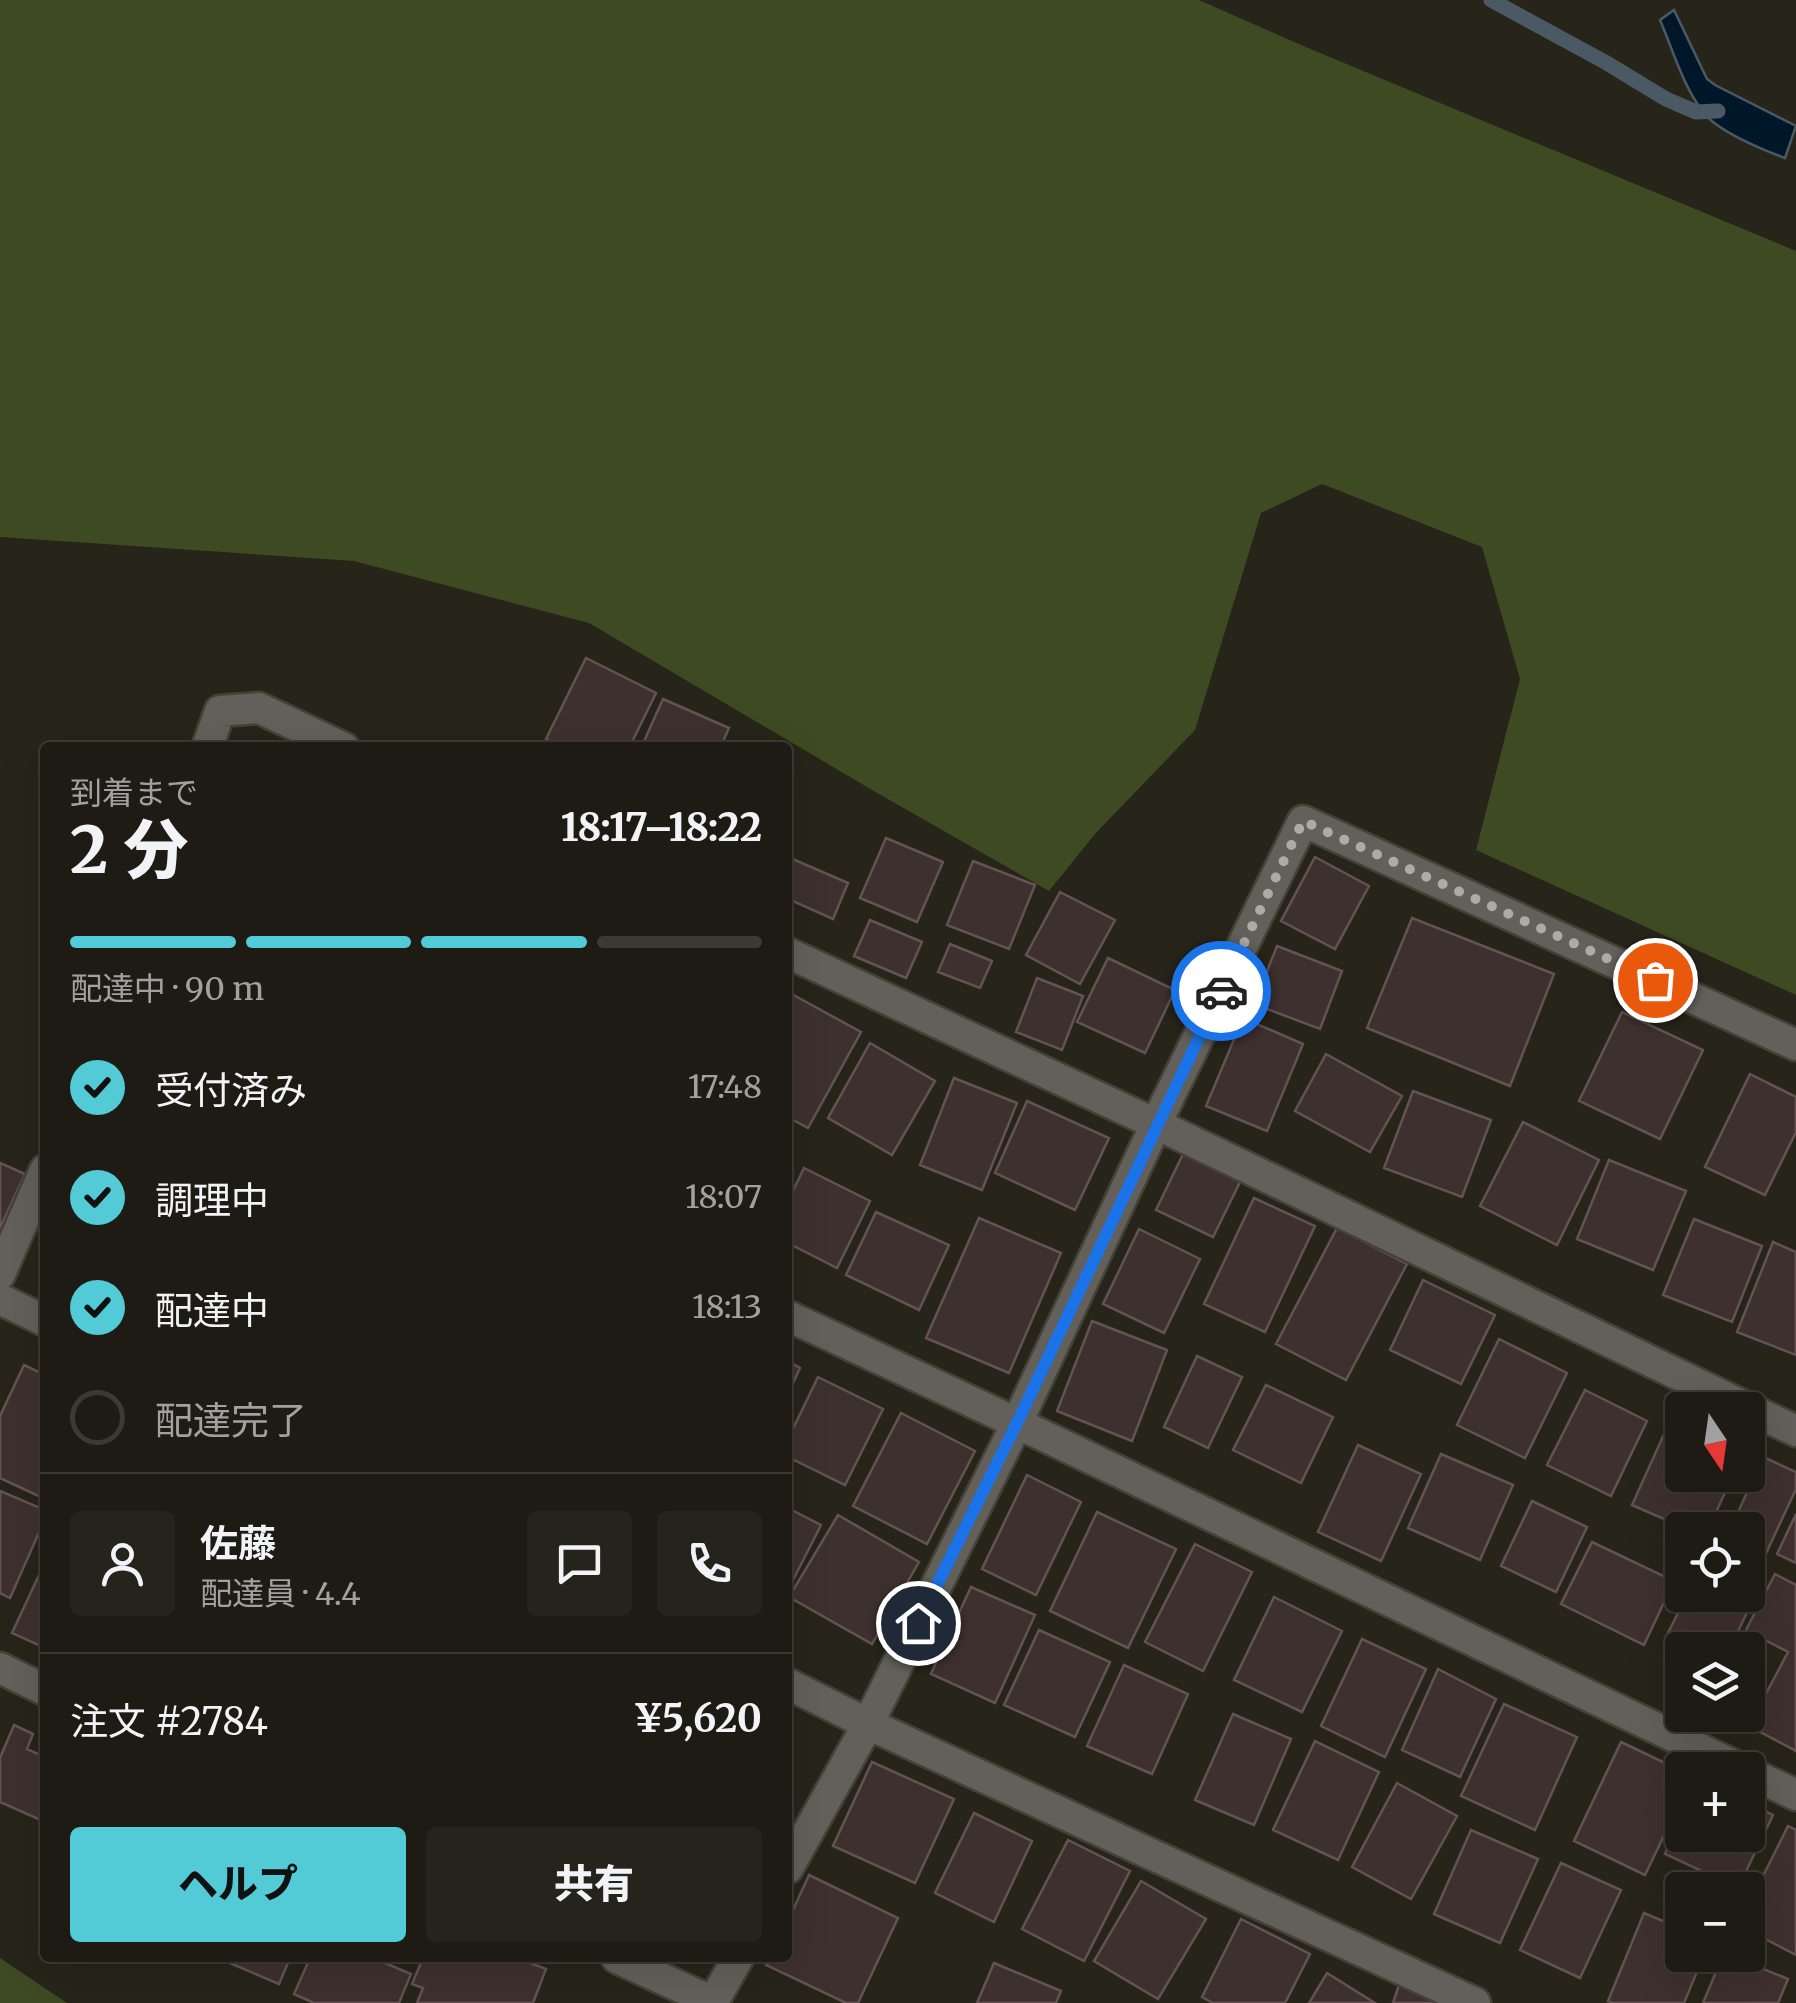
<!DOCTYPE html>
<html lang="ja">
<head>
<meta charset="utf-8">
<style>
  :root { --surface:#1d1b13; --page:#25241c; --text:#f1f3f6; --muted:#a0a1a0; --line:#3b3933; --accent:#52cbd7 }
  body { margin:0; font-family:Merriweather,"Noto Sans JP",serif; background:var(--page); color:var(--text); height:100vh; display:flex; flex-direction:column; font-size:38px; white-space:nowrap }
  * { box-sizing:border-box; margin:0 }
  p { font-size:32px; color:var(--muted) }
  .icon { flex:none; width:55px; height:55px; fill:none; stroke:currentColor; stroke-width:2; stroke-linecap:round; stroke-linejoin:round }
  .map { position:relative; flex:1; overflow:hidden }
  .side { position:absolute; left:40px; top:742px; width:752px; height:1220px; display:flex; flex-direction:column; background:var(--surface); border-radius:10px; box-shadow:0 10px 40px #0002,0 0 0 2px var(--line) }
  .side>* { flex:none }
  .needle { width:65px; rotate:167deg }
  .fabs { position:absolute; left:1665px; top:1392px; display:grid; gap:20px }
  .fabs a { display:grid; place-items:center; width:100px; height:100px; border-radius:10px; background:var(--surface); box-shadow:0 10px 40px #0002,0 0 0 2px var(--line); font-size:50px }
  .pin { position:absolute; display:grid; place-items:center; width:85px; height:85px; color:#fff; margin:-42px; border:5px solid #fff; border-radius:50%; box-shadow:0 2px 10px #0007 }
  .courier { position:absolute; display:grid; place-items:center; width:100px; height:100px; margin:-50px; border:8px solid #1a73e8; border-radius:50%; background:#fff; color:#222; box-shadow:0 2px 12px #0007 }
  .headline em { font-style:normal; font-weight:800 }
  .headline div { display:flex; flex-direction:column-reverse }
  .headline { display:flex; align-items:center; justify-content:space-between; height:170px; padding:0 30px }
  h1 { font-size:65px; font-weight:800; line-height:75px }
  .bar { display:grid; grid-template-columns:repeat(4,1fr); gap:15px 10px; align-content:center; height:120px; padding:0 30px }
  .bar i { height:12px; border-radius:8px; background:var(--line) }
  .bar .active { background:var(--accent) }
  .bar p { grid-column:span 4 }
  .line { display:flex; align-items:center; gap:25px; padding:0 30px; border-top:2px solid var(--line) }
  .line div { flex:1 }
  .round { display:grid; place-items:center; flex:none; width:105px; height:105px; border-radius:10px; background:var(--page) }
  ol { padding:0 30px; list-style:none }
  li { display:flex; align-items:center; gap:30px; height:110px }
  li p { margin-inline-start:auto }
  li .icon { padding:10px; border-radius:50%; background:var(--accent); color:#111; stroke-width:4 }
  li:last-child { color:var(--muted) }
  li i { width:55px; height:55px; border:5px solid var(--line); border-radius:50% }
  .cta { display:flex; gap:20px; margin-top:auto; padding:20px 30px }
  .cta a { flex:1; height:115px; border-radius:10px; background:var(--accent); color:#111; font-size:40px; font-weight:800; line-height:115px; text-align:center }
  .cta a+a { background:var(--page); color:var(--text) }
  .map>svg:first-child { display:block }
  .green { fill:#3e4a21 }
  .water { fill:#001729; stroke:#4a5964; stroke-width:2.5 }
  .lines { fill:none; stroke-linecap:round; stroke-linejoin:round }
  .stream { stroke:#4a5964; stroke-width:15 }
  .building { fill:#3e302f; stroke:#635453; stroke-width:2.5 }
  .street-casing { stroke:#444137; stroke-width:35 }
  .street { stroke:#635f5a; stroke-width:30 }
  .done { stroke:#adaba2; stroke-width:10; stroke-dasharray:0 18 }
  .route { stroke:#1a73e8; stroke-width:12 }
</style>
</head>
<body>
<div class="map">
<svg width="1796" height="2003" viewBox="0 0 1796 2003">
  <rect width="100%" height="100%" fill="#272419"/>
  <path class="green" d="M 0,0 L 1199,0 L 1301,45 L 1796,251 L 1796,995 L 1476,850 L 1520,679 L 1482,547 L 1322,484 L 1261,513 L 1195,730 L 1095,834 L 1049,891 L 872,790 L 589,623 L 354,561 L 0,537 Z
    M 0,1958 L 67,2003 L 0,2003 Z"/>
  <path class="water" d="M 1674,10 L 1707,79 L 1715,85 L 1796,126 L 1785,158 C 1763,150 1717,131 1703,112 C 1683,86 1673,50 1660,20 Z"/>
  <g class="lines">
    <path class="stream" d="M 1491,0 L 1605,62 L 1666,99 L 1696,112 L 1718,111"/>
  </g>
  <path class="building" d="M 586,658 L 656,693 L 629,748 L 563,748 L 546,739 Z
    M 663,699 L 729,728 L 720,748 L 641,748 Z
    M 886,838 L 943,862 L 917,922 L 860,898 Z
    M 788,857 L 848,883 L 833,919 L 788,899 Z
    M 1315,857 L 1369,886 L 1335,949 L 1281,921 Z
    M 973,861 L 1035,885 L 1009,949 L 947,925 Z
    M 1060,892 L 1115,920 L 1080,984 L 1026,955 Z
    M 1412,918 L 1554,974 L 1510,1086 L 1367,1028 Z
    M 870,920 L 922,942 L 906,978 L 854,956 Z
    M 950,944 L 992,961 L 980,988 L 938,972 Z
    M 1277,946 L 1342,971 L 1320,1029 L 1254,1004 Z
    M 1108,958 L 1175,990 L 1145,1053 L 1077,1022 Z
    M 1037,978 L 1083,996 L 1062,1050 L 1016,1032 Z
    M 788,992 L 861,1032 L 808,1128 L 788,1117 Z
    M 1622,1012 L 1703,1050 L 1660,1139 L 1579,1101 Z
    M 1243,1018 L 1303,1044 L 1267,1131 L 1206,1106 Z
    M 870,1043 L 935,1081 L 892,1155 L 828,1118 Z
    M 1326,1054 L 1402,1096 L 1370,1152 L 1295,1111 Z
    M 1750,1074 L 1796,1097 L 1796,1132 L 1765,1195 L 1705,1167 Z
    M 954,1078 L 1017,1103 L 982,1190 L 920,1165 Z
    M 1413,1091 L 1491,1120 L 1462,1197 L 1384,1168 Z
    M 1027,1101 L 1109,1138 L 1075,1210 L 995,1173 Z
    M 1523,1122 L 1599,1160 L 1557,1245 L 1480,1206 Z
    M 1184,1152 L 1241,1180 L 1213,1237 L 1156,1210 Z
    M 1609,1160 L 1686,1191 L 1653,1270 L 1577,1239 Z
    M 0,1163 L 25,1174 L 0,1228 Z
    M 804,1168 L 870,1201 L 837,1268 L 788,1243 L 788,1201 Z
    M 1254,1198 L 1315,1226 L 1265,1332 L 1204,1304 Z
    M 876,1212 L 949,1245 L 919,1310 L 846,1275 Z
    M 979,1218 L 1061,1253 L 1009,1373 L 926,1338 Z
    M 1694,1219 L 1762,1246 L 1732,1322 L 1663,1295 Z
    M 1337,1228 L 1407,1264 L 1346,1380 L 1276,1344 Z
    M 1139,1229 L 1200,1259 L 1164,1333 L 1103,1304 Z
    M 1773,1242 L 1796,1252 L 1796,1355 L 1737,1332 Z
    M 1423,1280 L 1495,1315 L 1461,1384 L 1390,1350 Z
    M 1092,1321 L 1167,1350 L 1132,1441 L 1057,1411 Z
    M 1499,1339 L 1567,1373 L 1525,1458 L 1457,1425 Z
    M 1197,1356 L 1242,1377 L 1208,1448 L 1164,1427 Z
    M 788,1361 L 800,1368 L 788,1394 Z
    M 24,1365 L 45,1375 L 45,1499 L 0,1478 L 0,1416 Z
    M 818,1377 L 883,1409 L 845,1485 L 788,1457 L 788,1439 Z
    M 1266,1385 L 1333,1417 L 1301,1483 L 1233,1450 Z
    M 1585,1390 L 1647,1421 L 1611,1496 L 1547,1465 Z
    M 1674,1412 L 1682,1416 L 1682,1475 L 1733,1475 L 1708,1530 L 1689,1530 L 1632,1505 Z
    M 901,1413 L 975,1451 L 927,1544 L 853,1506 Z
    M 1358,1445 L 1421,1474 L 1381,1561 L 1318,1532 Z
    M 1441,1454 L 1513,1485 L 1480,1560 L 1408,1528 Z
    M 1763,1457 L 1796,1472 L 1796,1489 L 1762,1562 L 1748,1556 L 1748,1530 L 1730,1530 Z
    M 1027,1475 L 1081,1502 L 1036,1595 L 982,1569 Z
    M 0,1491 L 45,1510 L 45,1519 L 10,1598 L 0,1593 Z
    M 1532,1501 L 1587,1527 L 1556,1592 L 1501,1566 Z
    M 788,1508 L 821,1525 L 790,1586 L 788,1585 Z
    M 1097,1512 L 1176,1549 L 1128,1648 L 1050,1611 Z
    M 1796,1514 L 1796,1563 L 1777,1554 Z
    M 838,1515 L 919,1562 L 872,1644 L 789,1597 Z
    M 1592,1542 L 1674,1581 L 1644,1645 L 1561,1604 Z
    M 1195,1544 L 1252,1572 L 1203,1671 L 1145,1642 Z
    M 45,1562 L 45,1648 L 12,1633 Z
    M 1775,1574 L 1796,1585 L 1796,1751 L 1749,1726 L 1788,1652 L 1746,1630 Z
    M 971,1587 L 1035,1615 L 995,1703 L 931,1674 Z
    M 1687,1595 L 1743,1595 L 1753,1600 L 1729,1650 L 1688,1650 L 1665,1639 Z
    M 1274,1597 L 1342,1631 L 1302,1712 L 1234,1680 Z
    M 1039,1630 L 1110,1662 L 1075,1737 L 1004,1705 Z
    M 1362,1639 L 1426,1669 L 1385,1757 L 1321,1726 Z
    M 1124,1665 L 1188,1694 L 1152,1774 L 1087,1746 Z
    M 1438,1669 L 1496,1699 L 1460,1777 L 1402,1750 Z
    M 1504,1704 L 1577,1737 L 1535,1830 L 1461,1796 Z
    M 1233,1714 L 1291,1739 L 1254,1825 L 1195,1800 Z
    M 14,1725 L 33,1734 L 27,1749 L 45,1757 L 45,1822 L 0,1802 L 0,1758 Z
    M 1315,1741 L 1379,1772 L 1338,1860 L 1273,1830 Z
    M 1621,1742 L 1682,1771 L 1682,1798 L 1645,1875 L 1574,1841 Z
    M 872,1762 L 954,1799 L 915,1883 L 833,1846 Z
    M 1397,1783 L 1457,1816 L 1411,1899 L 1352,1867 Z
    M 1748,1803 L 1773,1815 L 1738,1888 L 1665,1854 L 1682,1816 L 1682,1835 L 1748,1835 Z
    M 974,1813 L 1032,1841 L 994,1922 L 935,1893 Z
    M 1788,1826 L 1796,1830 L 1796,1955 L 1748,1930 L 1748,1906 Z
    M 1471,1830 L 1538,1859 L 1500,1943 L 1434,1914 Z
    M 1068,1840 L 1130,1871 L 1084,1961 L 1022,1929 Z
    M 1561,1863 L 1621,1890 L 1580,1978 L 1520,1950 Z
    M 809,1875 L 898,1918 L 858,2003 L 846,2003 L 766,1965 L 770,1958 L 788,1958 L 788,1921 Z
    M 1141,1881 L 1206,1919 L 1158,1999 L 1094,1961 Z
    M 1644,1913 L 1682,1929 L 1682,1955 L 1704,1955 L 1684,2003 L 1613,2003 L 1608,2001 Z
    M 1241,1919 L 1310,1954 L 1285,2003 L 1213,2003 L 1202,1997 Z
    M 1723,1955 L 1729,1955 L 1788,1979 L 1778,2003 L 1703,2003 Z
    M 218,1958 L 290,1958 L 279,1984 Z
    M 310,1958 L 373,1958 L 411,1974 L 399,2003 L 314,2003 L 294,1994 Z
    M 423,1958 L 517,1958 L 546,1969 L 533,2003 L 417,2003 L 423,1988 L 412,1984 Z
    M 994,1963 L 1061,1991 L 1056,2003 L 977,2003 Z
    M 1327,1973 L 1375,2003 L 1309,2003 Z
    M 1401,1979 L 1445,2003 L 1393,2003 Z"/>
  <g class="lines">
    <defs>
      <path id="street" d="M 207,748 L 220,711 L 259,708 L 344,748
        M 788,953 L 1156,1124 L 1796,1431
        M 0,1274 L 45,1170
        M 0,1299 L 45,1321
        M 788,1316 L 1017,1423 L 1744,1770
        M 0,1668 L 45,1690
        M 788,1684 L 868,1724 L 1475,2003
        M 1748,1772 L 1796,1795
        M 788,1868 L 868,1724 L 1017,1423 L 1156,1124 L 1303,821 L 1796,1045
        M 617,1958 L 715,2003
        M 713,2002 L 738,1958"/>
    </defs>
    <use href="#street" class="street-casing"/>
    <use href="#street" class="street"/>
  </g>
  <g class="lines">
    <path class="done" d="M 1221,991 L 1303,821 L 1655,980"/>
    <path class="route" d="M 918,1623 L 1017,1423 L 1221,991"/>
  </g>
</svg>
<div class="fabs">
<a><svg class="needle" viewBox="-14 -14 28 28"><path d="M0-13l5 13h-10z" fill="#e53935"/><path d="M0 13l5-13h-10z" fill="#a0a1a0"/></svg></a>
<a><svg class="icon" aria-label="locate" viewBox="0 0 24 24"><circle cx="12" cy="12" r="6"/><path d="M12 2v4M12 18v4M2 12h4M18 12h4"/></svg></a>
<a><svg class="icon" aria-label="layers" viewBox="0 0 24 24"><path d="M12 4l9 5-9 5-9-5zM3 14l9 5 9-5"/></svg></a>
<a>+</a>
<a>−</a>
</div>
<div class="pin" style="left:1655px;top:980px;background:#ea580c"><svg class="icon" aria-label="bag" viewBox="0 0 24 24"><path d="M5 8h14l-1 12H6zM9 8a3 3 0 0 1 6 0"/></svg></div>
<div class="pin" style="left:918px;top:1623px;background:#1f2937"><svg class="icon" aria-label="home" viewBox="0 0 24 24"><path d="M3 11l9-7 9 7M6 9v11h12V9"/></svg></div>
<div class="courier" style="left:1221px;top:991px"><svg class="icon" aria-label="car" viewBox="0 0 24 24"><path d="M5 17H2v-5l4-1 3-4h7l3 4 3 1v5h-3M9 17h6M6 11h13"/><circle cx="7" cy="17" r="2"/><circle cx="17" cy="17" r="2"/></svg></div>
<section class="side">
<div class="headline"><div><h1>2 分</h1><p>到着まで</p></div><em>18:17–18:22</em></div>
<div class="bar"><i class="active"></i><i class="active"></i><i class="active"></i><i></i><p>配達中 · 90 m</p></div>
<ol>
<li><svg class="icon" aria-label="check" viewBox="0 0 24 24"><path d="M5 12l5 5 9-10"/></svg>受付済み<p>17:48</p></li>
<li><svg class="icon" aria-label="check" viewBox="0 0 24 24"><path d="M5 12l5 5 9-10"/></svg>調理中<p>18:07</p></li>
<li><svg class="icon" aria-label="check" viewBox="0 0 24 24"><path d="M5 12l5 5 9-10"/></svg>配達中<p>18:13</p></li>
<li><i></i>配達完了</li>
</ol>
<div class="line" style="height:180px"><a class="round"><svg class="icon" aria-label="person" viewBox="0 0 24 24"><circle cx="12" cy="8" r="4"/><path d="M4 21q1-7 8-7t8 7"/></svg></a><div><b>佐藤</b><p>配達員 · 4.4</p></div><a class="round"><svg class="icon" aria-label="chat" viewBox="0 0 24 24"><path d="M4 5h16v11H9l-5 4z"/></svg></a><a class="round"><svg class="icon" aria-label="phone" viewBox="0 0 24 24"><path d="M5 4h4l2 5-3 2q2 4 5 5l2-3 5 2v4C11 20 4 13 5 4z"/></svg></a></div>
<div class="line" style="height:130px"><div>注文 #2784</div><b>¥5,620</b></div>
<div class="cta"><a>ヘルプ</a><a>共有</a></div>
</section>
</div>
</body>
</html>
